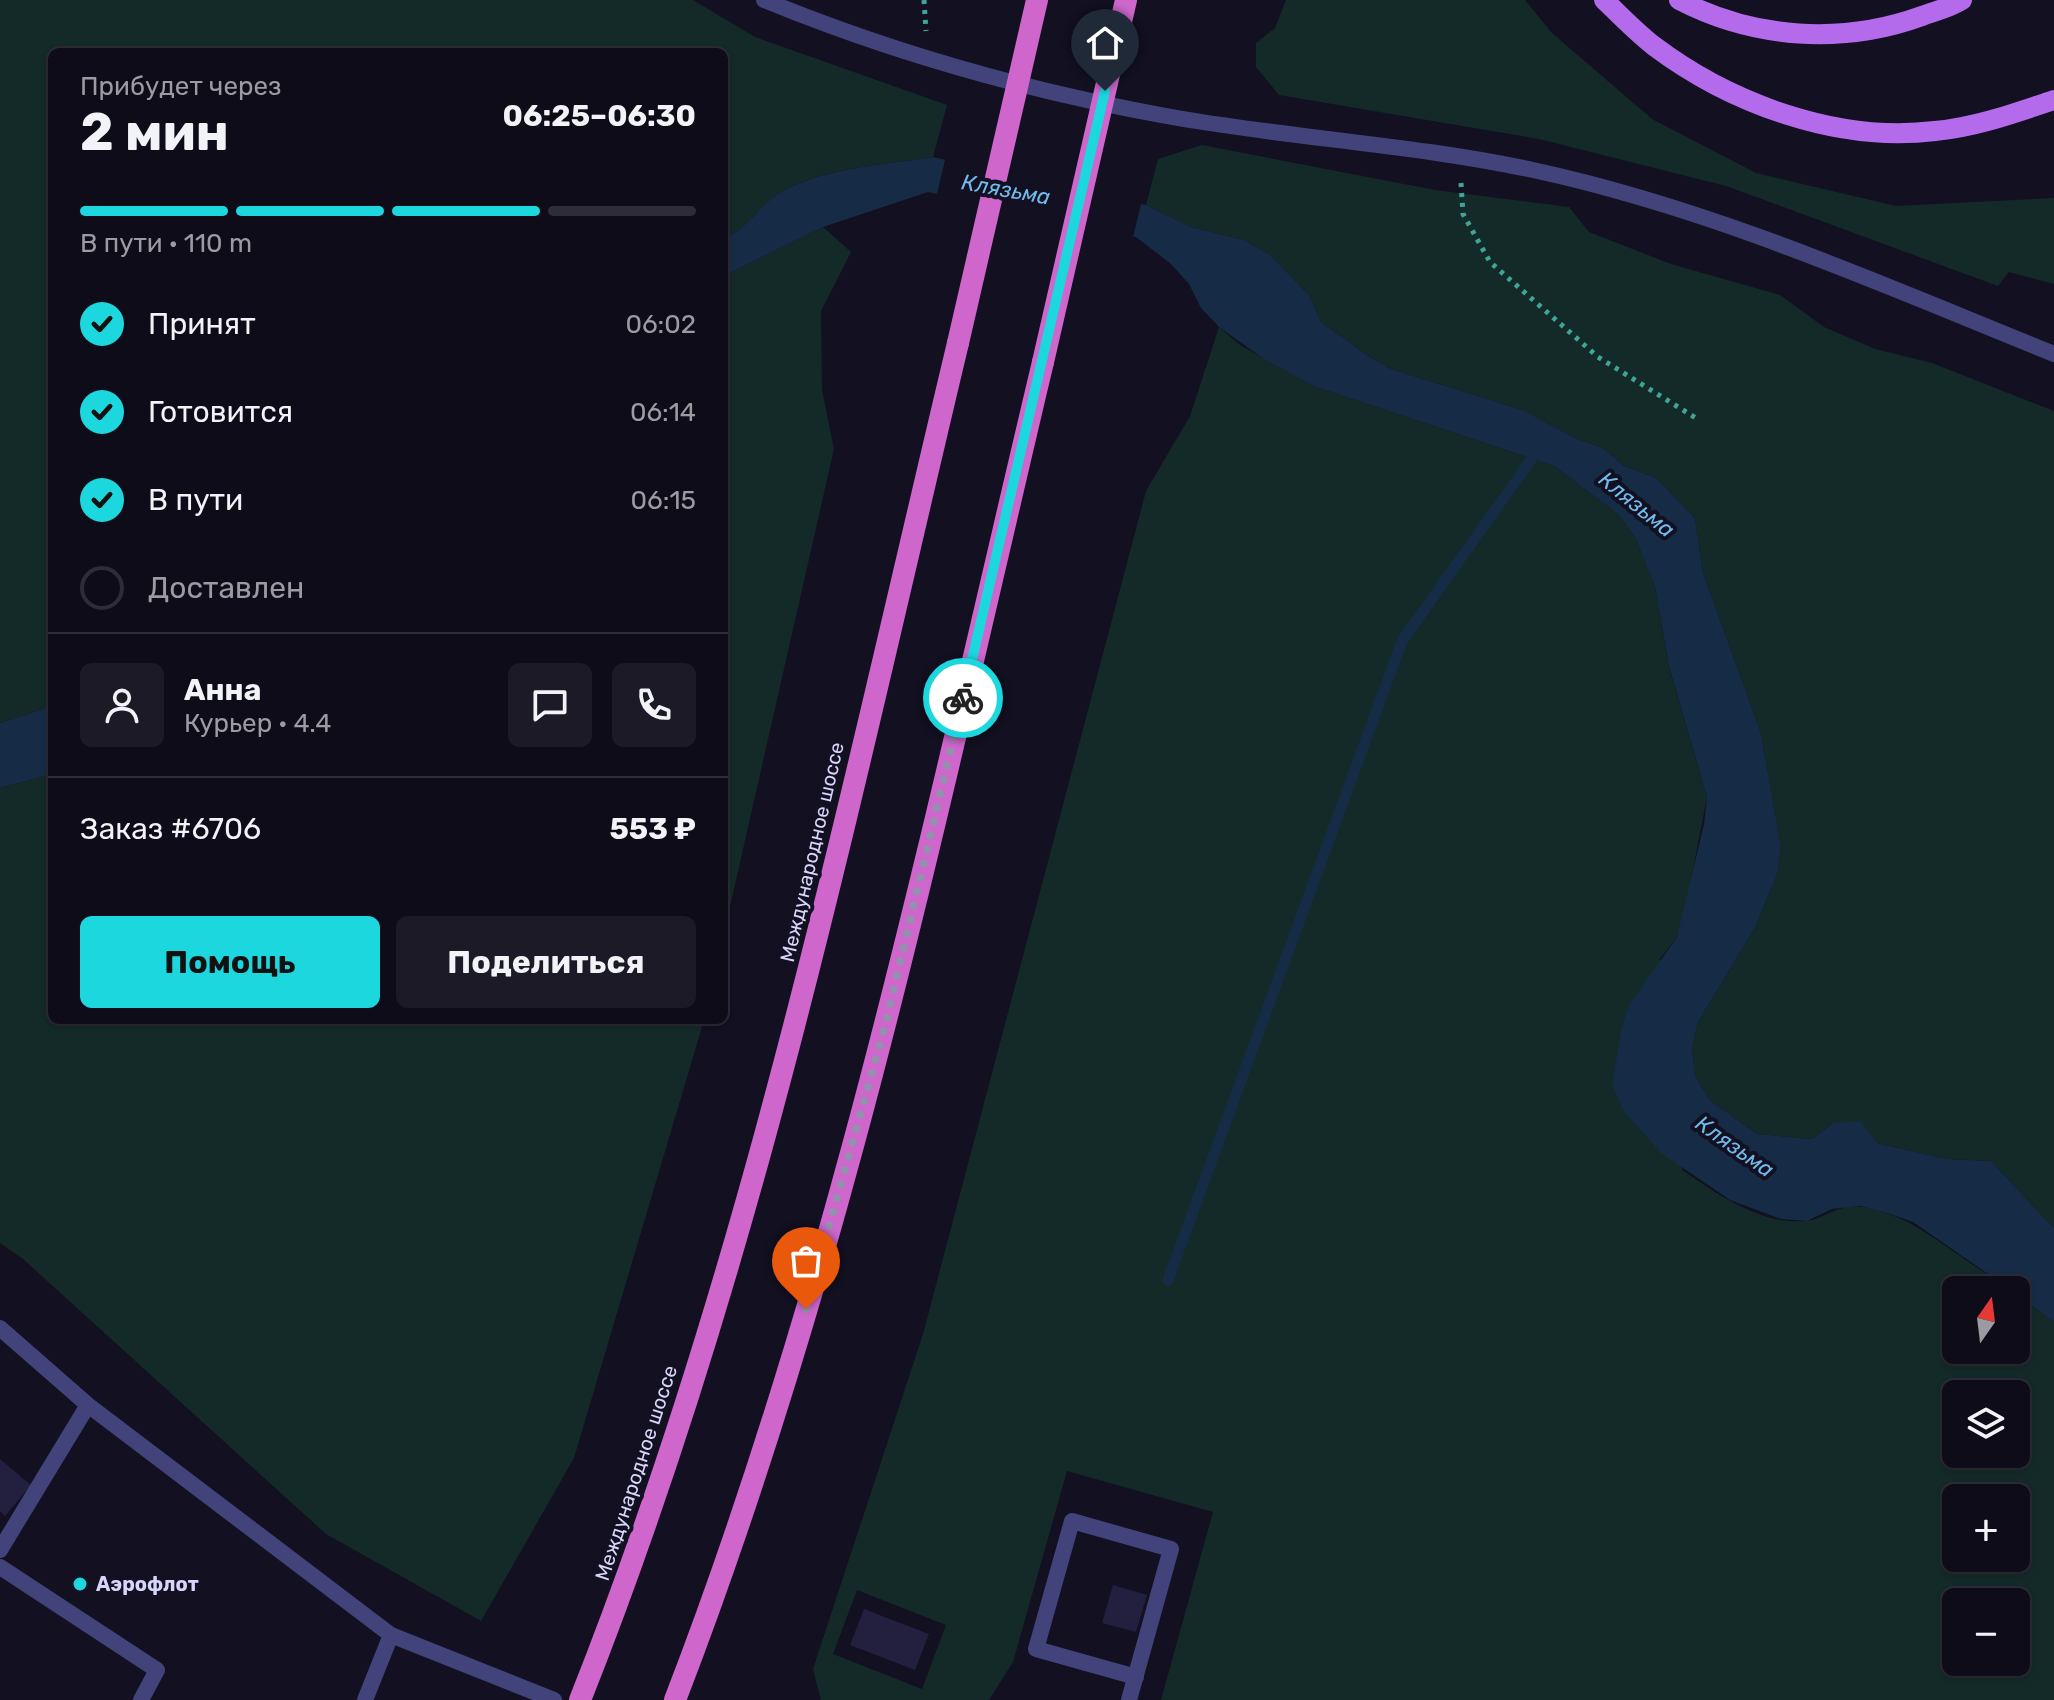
<!DOCTYPE html>
<html lang="ru">
<head>
<meta charset="utf-8">
<style>
  :root { --surface:#0e0c19; --page:#1c1a26; --text:#f1f3f6; --muted:#9b9ba2; --line:#2e2c38; --accent:#1dd7de }
  body { margin:0; font-family:Rubik,sans-serif; background:var(--page); color:var(--text); height:100vh; display:flex; flex-direction:column; font-size:30px; white-space:nowrap }
  * { box-sizing:border-box; margin:0 }
  p { font-size:26px; color:var(--muted) }
  .icon { flex:none; width:44px; height:44px; fill:none; stroke:currentColor; stroke-width:2; stroke-linecap:round; stroke-linejoin:round }
  .map { position:relative; flex:1; overflow:hidden }
  .side { position:absolute; left:48px; top:48px; width:680px; height:976px; display:flex; flex-direction:column; background:var(--surface); border-radius:12px; box-shadow:0 2px 6px #0004,0 0 0 2px var(--line) }
  .side>* { flex:none }
  .needle { width:52px; rotate:14deg }
  .buttons { position:absolute; left:1942px; top:1276px; display:grid; gap:16px }
  .buttons a { display:grid; place-items:center; width:88px; height:88px; border-radius:12px; background:var(--surface); box-shadow:0 2px 6px #0004,0 0 0 2px var(--line); font-size:40px }
  .pin { position:absolute; display:grid; place-items:center; width:68px; height:68px; color:#fff; margin:-82px -34px; border-radius:50% 50% 50% 0; rotate:-45deg; box-shadow:0 0 8px #0007 }
  .pin .icon { rotate:45deg }
  .courier { position:absolute; display:grid; place-items:center; width:80px; height:80px; margin:-40px; border:6px solid #1dd7de; border-radius:50%; background:#fff; color:#222; box-shadow:0 2px 10px #0007 }
  .overview em { font-style:normal; font-weight:700 }
  .overview div { display:flex; flex-direction:column-reverse }
  .overview { display:flex; align-items:center; justify-content:space-between; height:136px; padding:0 32px }
  h1 { font-size:52px; font-weight:700; line-height:60px }
  .bar { display:grid; grid-template-columns:repeat(4,1fr); gap:12px 8px; align-content:center; height:96px; padding:0 32px }
  .bar i { height:10px; border-radius:6px; background:var(--line) }
  .bar .active { background:var(--accent) }
  .bar p { grid-column:span 4 }
  .line { display:flex; align-items:center; gap:20px; padding:0 32px; border-top:2px solid var(--line) }
  .line div { flex:1 }
  .round { display:grid; place-items:center; flex:none; width:84px; height:84px; border-radius:12px; background:var(--page) }
  ol { padding:0 32px; list-style:none }
  li { display:flex; align-items:center; gap:24px; height:88px }
  li p { margin-inline-start:auto }
  li .icon { padding:8px; border-radius:50%; background:var(--accent); color:#111; stroke-width:4 }
  li:last-child { color:var(--muted) }
  li i { width:44px; height:44px; border:4px solid var(--line); border-radius:50% }
  .cta { display:flex; gap:16px; margin-top:auto; padding:16px 32px }
  .cta a { flex:1; height:92px; border-radius:12px; background:var(--accent); color:#111; font-size:32px; font-weight:700; line-height:92px; text-align:center }
  .cta a+a { background:var(--page); color:var(--text) }
  .map>svg:first-child { display:block }
  .green { fill:#142a28; fill-rule:evenodd }
  .water { fill:#162b45 }
  .pier { fill:#121021 }
  .lines { fill:none; stroke-linecap:round; stroke-linejoin:round }
  .stream { stroke:#162b45; stroke-width:11 }
  .building { fill:#231f3f }
  .path { stroke:#3ea699; stroke-width:5; stroke-dasharray:4 6; stroke-linecap:butt }
  .service { stroke:#41437a; stroke-width:16 }
  .minor { stroke:#41437a; stroke-width:16 }
  .tertiary { stroke:#41437a; stroke-width:16 }
  .primary { stroke:#b36bec; stroke-width:20 }
  .trunk { stroke:#ce66cc; stroke-width:22 }
  .trunk-bridge { stroke:#ce66cc; stroke-width:22 }
  .done { stroke:#9291ae; stroke-width:8; stroke-dasharray:0 14.4 }
  .route { stroke:#1dd7de; stroke-width:10 }
  .poi-dot { fill:#1dd7de; stroke:#121021; stroke-width:3 }
  .labels { text-anchor:middle; stroke-width:8; stroke-linejoin:round; paint-order:stroke }
  .street-label { font-size:20px; fill:#d7d6fa; stroke:#121021 }
  .poi-label { font-size:20px; font-weight:bold; fill:#d7d6fa; stroke:#121021; text-anchor:start }
  .water-label { font-size:22px; font-style:italic; fill:#71bbec; stroke:#121021 }
</style>
</head>
<body>
<div class="map">
<svg width="2054" height="1700" viewBox="0 0 2054 1700">
  <rect width="100%" height="100%" fill="#121021"/>
  <path class="green" d="M 0,0 L 693,0 L 755,37 L 947,105 L 933,157 C 883,165 826,167 781,192 C 759,204 749,229 724,238 L 724,52 L 52,52 L 52,706 L 0,723 Z
    M 1286,0 L 1525,0 L 1552,33 L 1652,119 L 1756,173 L 1896,206 L 2054,198 L 2054,284 L 2009,272 L 1998,286 L 1726,186 L 1539,139 L 1279,95 L 1256,67 L 1256,43 L 1275,28 Z
    M 1202,145 L 1435,190 L 1569,207 L 1589,232 L 1671,264 L 1780,295 L 1824,327 L 1875,349 L 1932,363 L 2054,411 L 2054,1228 L 1991,1161 L 1947,1159 L 1877,1143 L 1833,1123 L 1812,1139 L 1757,1134 L 1710,1100 L 1695,1076 L 1692,1049 L 1698,1022 L 1755,928 L 1777,875 L 1781,847 L 1761,733 L 1703,573 L 1695,518 L 1656,478 L 1624,466 L 1603,448 L 1575,438 L 1523,410 L 1391,369 L 1367,355 L 1321,322 L 1309,295 L 1269,254 L 1244,240 L 1191,227 L 1146,205 L 1158,159 Z
    M 823,227 L 851,252 L 821,311 L 822,390 L 834,449 L 724,933 L 724,276 Z
    M 1219,327 L 1240,345 L 1313,386 L 1554,466 L 1619,515 L 1635,537 L 1655,587 L 1669,668 L 1707,797 L 1685,911 L 1677,937 L 1660,959 L 1682,1170 C 1716,1193 1760,1225 1804,1221 C 1824,1220 1836,1203 1863,1207 C 1903,1214 1928,1234 1960,1256 C 1977,1268 1994,1278 2011,1290 L 1956,1290 L 1956,1350 L 2016,1350 L 2016,1294 L 2054,1322 L 2054,1700 L 1161,1700 L 1213,1512 L 1067,1471 L 1013,1662 L 989,1700 L 821,1700 L 813,1669 L 923,1334 L 1146,491 L 1190,416 ZM 1956,1394 L 2016,1394 L 2016,1454 L 1956,1454 ZM 1956,1498 L 2016,1498 L 2016,1558 L 1956,1558 ZM 857,1590 L 946,1625 L 922,1689 L 833,1654 ZM 1956,1602 L 2016,1602 L 2016,1662 L 1956,1662 Z
    M 52,774 L 52,1020 L 704,1020 L 574,1458 L 481,1621 L 326,1534 L 23,1259 L 0,1243 L 0,788 Z"/>
  <path class="water" d="M 933,157 L 1146,205 L 1191,227 L 1244,240 L 1269,254 L 1309,295 L 1321,322 L 1367,355 L 1391,369 L 1523,410 L 1575,438 L 1603,448 L 1624,466 L 1656,478 L 1695,518 L 1703,573 L 1761,733 L 1781,847 L 1777,875 L 1755,928 L 1698,1022 L 1692,1049 L 1695,1076 L 1710,1100 L 1757,1134 L 1812,1139 L 1833,1123 L 1860,1121 L 1877,1143 L 1947,1159 L 1991,1161 L 2054,1228 L 2054,1322 L 2016,1294 L 2016,1290 L 2011,1290 L 1913,1222 L 1887,1213 L 1860,1206 L 1832,1209 L 1807,1221 L 1781,1219 L 1730,1200 L 1661,1153 L 1624,1111 L 1612,1085 L 1621,1031 L 1629,1005 L 1677,937 L 1704,824 L 1707,797 L 1669,667 L 1655,587 L 1635,537 L 1619,515 L 1554,466 L 1313,386 L 1264,359 L 1219,327 L 1201,308 L 1189,284 L 1171,264 L 1136,237 L 928,192 L 823,227 L 724,276 L 724,238 C 749,229 759,204 781,192 C 827,167 883,165 933,157 Z
    M 52,706 L 52,774 L 0,788 L 0,723 Z"/>
  <path class="pier" d="M 946,156 L 1142,200 L 1132,241 L 936,198 Z"/>
  <g class="lines">
    <path class="stream" d="M 1168,1280 L 1402,641 L 1540,447"/>
  </g>
  <path class="building" d="M 0,1459 L 31,1485 L 5,1516 L 0,1511 Z
    M 1113,1585 L 1147,1595 L 1136,1632 L 1102,1623 Z
    M 864,1609 L 929,1634 L 915,1670 L 850,1645 Z"/>
  <g class="lines">
    <path class="path" d="M 924,0 L 926,31
      M 1461,183 L 1463,214 L 1490,262 L 1598,357 L 1699,420"/>
    <path class="service" d="M 0,1328 L 88,1405 L 391,1635
      M 0,1550 L 88,1405
      M 0,1567 L 157,1670 L 141,1700
      M 1129,1700 L 1171,1549 L 1072,1521 L 1036,1649 L 1136,1677"/>
    <path class="minor" d="M 365,1700 L 391,1635 L 554,1700"/>
    <path class="tertiary" d="M 764,0 C 893,53 1028,91 1166,116 C 1287,138 1412,144 1533,170 C 1714,209 1883,285 2054,354"/>
    <path class="primary" d="M 1604,0 C 1620,15 1636,32 1654,46 C 1731,104 1838,143 1935,131 C 1976,127 2015,113 2054,100
      M 1679,0 C 1754,39 1842,45 1922,16 C 1935,11 1950,8 1962,0"/>
    <path class="trunk" d="M 580,1700 C 754,1263 849,799 958,343
      M 675,1700 C 842,1268 936,812 1043,362"/>
    <path class="trunk-bridge" d="M 958,343 L 1037,0
      M 1043,362 L 1126,0"/>
  </g>
  <g class="lines">
    <path class="done" d="M 806,1309 L 885,1026 L 963,698"/>
    <path class="route" d="M 963,698 L 1105,91"/>
  </g>
  <circle class="poi-dot" cx="80" cy="1584" r="8"/>
  <g class="labels">
    <g class="street-label">
      <text transform="translate(812 852) rotate(-77)" y="7">Международное шоссе</text>
      <text transform="translate(636 1473) rotate(-72)" y="7">Международное шоссе</text>
    </g>
    <g class="poi-label">
      <text x="96" y="1591">Аэрофлот</text>
    </g>
    <g class="water-label">
      <text transform="translate(1006 189) rotate(10)" y="8">Клязьма</text>
      <text transform="translate(1637 504) rotate(39)" y="8">Клязьма</text>
      <text transform="translate(1735 1146) rotate(35)" y="8">Клязьма</text>
    </g>
  </g>
</svg>
<div class="buttons">
<a><svg class="needle" viewBox="-14 -14 28 28"><path d="M0-13l5 13h-10z" fill="#e53935"/><path d="M0 13l5-13h-10z" fill="#9b9ba2"/></svg></a>
<a><svg class="icon" aria-label="layers" viewBox="0 0 24 24"><path d="M12 4l9 5-9 5-9-5zM3 14l9 5 9-5"/></svg></a>
<a>+</a>
<a>−</a>
</div>
<div class="pin" style="left:806px;top:1309px;background:#ea580c"><svg class="icon" aria-label="bag" viewBox="0 0 24 24"><path d="M5 8h14l-1 12H6zM9 8a3 3 0 0 1 6 0"/></svg></div>
<div class="pin" style="left:1105px;top:91px;background:#1f2937"><svg class="icon" aria-label="home" viewBox="0 0 24 24"><path d="M3 11l9-7 9 7M6 9v11h12V9"/></svg></div>
<div class="courier" style="left:963px;top:698px"><svg class="icon" aria-label="bike" viewBox="0 0 24 24"><circle cx="6" cy="16" r="4"/><circle cx="18" cy="16" r="4"/><path d="M6 16l4-8h5l3 8M10 8l3 8H6M13 5h3"/></svg></div>
<section class="side">
<div class="overview"><div><h1>2 мин</h1><p>Прибудет через</p></div><em>06:25–06:30</em></div>
<div class="bar"><i class="active"></i><i class="active"></i><i class="active"></i><i></i><p>В пути · 110 m</p></div>
<ol>
<li><svg class="icon" aria-label="check" viewBox="0 0 24 24"><path d="M5 12l5 5 9-10"/></svg>Принят<p>06:02</p></li>
<li><svg class="icon" aria-label="check" viewBox="0 0 24 24"><path d="M5 12l5 5 9-10"/></svg>Готовится<p>06:14</p></li>
<li><svg class="icon" aria-label="check" viewBox="0 0 24 24"><path d="M5 12l5 5 9-10"/></svg>В пути<p>06:15</p></li>
<li><i></i>Доставлен</li>
</ol>
<div class="line" style="height:144px"><a class="round"><svg class="icon" aria-label="person" viewBox="0 0 24 24"><circle cx="12" cy="8" r="4"/><path d="M4 21q1-7 8-7t8 7"/></svg></a><div><b>Анна</b><p>Курьер · 4.4</p></div><a class="round"><svg class="icon" aria-label="chat" viewBox="0 0 24 24"><path d="M4 5h16v11H9l-5 4z"/></svg></a><a class="round"><svg class="icon" aria-label="phone" viewBox="0 0 24 24"><path d="M5 4h4l2 5-3 2q2 4 5 5l2-3 5 2v4C11 20 4 13 5 4z"/></svg></a></div>
<div class="line" style="height:104px"><div>Заказ #6706</div><b>553 ₽</b></div>
<div class="cta"><a>Помощь</a><a>Поделиться</a></div>
</section>
</div>
</body>
</html>
